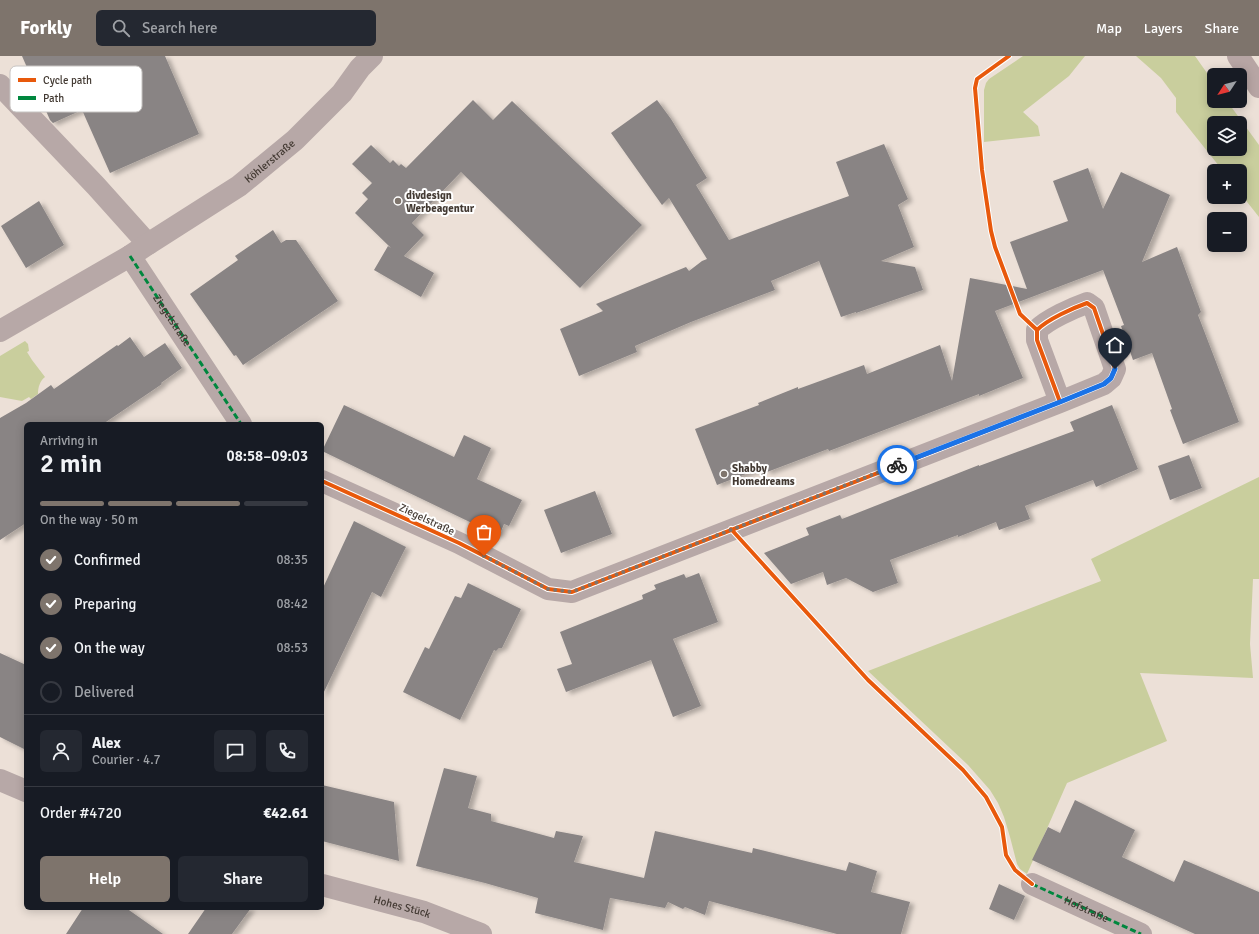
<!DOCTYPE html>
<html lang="en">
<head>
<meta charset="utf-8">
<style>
  :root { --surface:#171b24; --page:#242831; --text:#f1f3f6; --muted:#9ea1a6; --line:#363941; --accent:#7e746c }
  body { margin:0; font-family:Signika,sans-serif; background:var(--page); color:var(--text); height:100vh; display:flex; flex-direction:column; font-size:15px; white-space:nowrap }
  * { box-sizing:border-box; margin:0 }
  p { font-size:13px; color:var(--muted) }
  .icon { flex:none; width:22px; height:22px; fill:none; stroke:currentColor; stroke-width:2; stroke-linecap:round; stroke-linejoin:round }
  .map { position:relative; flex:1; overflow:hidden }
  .sheet { position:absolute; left:24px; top:366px; width:300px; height:488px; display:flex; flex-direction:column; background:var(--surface); border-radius:6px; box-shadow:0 2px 10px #0003 }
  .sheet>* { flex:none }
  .needle { width:26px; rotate:234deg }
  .fabs { position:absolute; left:1207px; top:12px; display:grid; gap:8px }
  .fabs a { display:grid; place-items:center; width:40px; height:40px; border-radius:6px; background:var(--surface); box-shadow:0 2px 10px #0003; font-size:20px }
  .pin { position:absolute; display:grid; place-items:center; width:34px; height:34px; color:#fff; margin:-41px -17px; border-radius:50% 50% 50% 0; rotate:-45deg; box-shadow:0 0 4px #0007 }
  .pin .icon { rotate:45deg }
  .courier { position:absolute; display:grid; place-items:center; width:40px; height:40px; margin:-20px; border:3px solid #1a73e8; border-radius:50%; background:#fff; color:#222; box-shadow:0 1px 5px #0007 }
  .headline em { font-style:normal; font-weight:600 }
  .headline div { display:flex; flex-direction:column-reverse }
  .headline { display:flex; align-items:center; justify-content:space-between; height:68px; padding:0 16px }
  h1 { font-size:26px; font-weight:600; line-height:30px }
  .bar { display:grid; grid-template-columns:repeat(4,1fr); gap:6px 4px; align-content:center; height:48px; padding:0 16px }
  .bar i { height:5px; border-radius:3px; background:var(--line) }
  .bar .active { background:var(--accent) }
  .bar p { grid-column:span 4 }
  .line { display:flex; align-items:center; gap:10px; padding:0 16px; border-top:1px solid var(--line) }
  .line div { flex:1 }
  .round { display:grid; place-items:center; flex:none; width:42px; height:42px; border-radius:6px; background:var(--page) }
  ol { padding:0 16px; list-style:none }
  li { display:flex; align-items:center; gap:12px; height:44px }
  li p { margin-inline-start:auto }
  li .icon { padding:4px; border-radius:50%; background:var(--accent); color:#fff; stroke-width:4 }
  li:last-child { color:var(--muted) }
  li i { width:22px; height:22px; border:2px solid var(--line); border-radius:50% }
  .action { display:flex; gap:8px; margin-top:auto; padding:8px 16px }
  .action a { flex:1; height:46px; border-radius:6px; background:var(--accent); color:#fff; font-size:16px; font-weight:600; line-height:46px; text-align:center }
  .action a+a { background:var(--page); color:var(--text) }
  header { display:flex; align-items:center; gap:24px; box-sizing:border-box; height:56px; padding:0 20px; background:var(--accent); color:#fff }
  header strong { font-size:19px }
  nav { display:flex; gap:22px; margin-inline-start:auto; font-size:14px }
  .search { width:280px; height:36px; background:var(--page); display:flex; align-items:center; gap:10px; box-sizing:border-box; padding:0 14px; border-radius:6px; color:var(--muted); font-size:15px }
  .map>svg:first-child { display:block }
  .green { fill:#c9ce9d; fill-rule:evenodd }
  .building { fill:#898484; filter:url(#shadow) }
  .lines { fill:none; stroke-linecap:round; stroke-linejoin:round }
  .minor { stroke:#b7a8a7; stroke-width:22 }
  .secondary { stroke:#b7a5a4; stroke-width:22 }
  .quiet { stroke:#00873e; stroke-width:3; stroke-dasharray:6 3; stroke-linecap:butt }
  .cycleway-casing { stroke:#fff; stroke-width:6 }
  .cycleway { stroke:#e8590c; stroke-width:4 }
  .done { stroke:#7e746c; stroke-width:4; stroke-dasharray:0 7.2 }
  .route { stroke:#1a73e8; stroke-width:5 }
  .poi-dot { fill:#7e746c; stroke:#fff; stroke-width:1.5 }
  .labels { text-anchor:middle; stroke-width:4; stroke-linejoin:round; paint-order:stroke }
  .street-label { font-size:11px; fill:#433a33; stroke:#fff }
  .poi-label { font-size:11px; font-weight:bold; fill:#433a33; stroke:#fff; text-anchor:start }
  .key { fill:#fff; stroke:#c7c4c2; stroke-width:1 }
  .key-label { font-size:11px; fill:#433a33 }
</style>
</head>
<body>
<header>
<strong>Forkly</strong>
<div class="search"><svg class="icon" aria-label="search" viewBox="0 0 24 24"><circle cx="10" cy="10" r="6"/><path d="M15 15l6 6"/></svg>Search here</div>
<nav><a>Map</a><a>Layers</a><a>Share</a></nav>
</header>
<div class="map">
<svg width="1259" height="878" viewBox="0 0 1259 878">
  <defs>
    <filter id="shadow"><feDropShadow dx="4.5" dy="2.5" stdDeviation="2" flood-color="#0004"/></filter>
  </defs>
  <rect width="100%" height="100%" fill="#ece0d7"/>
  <path class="green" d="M 1023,0 L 1085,0 L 1069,20 L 1023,56 L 1038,70 L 1040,80 L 984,86 L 984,34 L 986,27 L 989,23 Z
    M 1136,0 L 1195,0 L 1214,27 L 1214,45 L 1227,45 L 1259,89 L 1259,161 L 1240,137 L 1240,115 L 1223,115 L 1176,56 L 1176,42 L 1161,22 ZM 1214,67 L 1240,67 L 1240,93 L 1214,93 Z
    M 25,285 L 28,288 L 29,295 L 27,296 L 32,304 L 45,321 C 40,325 38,331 38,338 L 31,343 L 29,341 L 22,345 L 0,341 L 0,300 Z
    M 1259,421 L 1259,523 L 1253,523 L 1250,588 L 1253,622 L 1140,617 L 1167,685 L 1067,727 L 1027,818 L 1020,813 L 1017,808 L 1010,781 L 1004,761 L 998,747 L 990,734 L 968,709 L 868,615 L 1101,525 L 1091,503 Z"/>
  <path class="building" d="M 22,0 L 165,0 L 199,78 L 110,117 L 82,54 L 53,67 L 50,64 Z
    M 473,44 L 493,64 L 512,45 L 642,169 L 580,232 L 461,116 L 412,167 L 424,179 L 404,200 L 434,217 L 421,241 L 374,214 L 388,190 L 391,192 L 355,157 L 368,143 L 362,137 L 372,127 L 352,108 L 371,89 L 390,107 L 393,104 L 399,110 L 401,108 L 406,112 Z
    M 657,44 L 671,63 L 707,122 L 696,129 L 729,184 L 785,163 L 849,140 L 836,106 L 884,88 L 908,143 L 898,149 L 914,191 L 881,205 L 915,211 L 923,234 L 856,257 L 856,256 L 841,261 L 819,205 L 771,225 L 775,234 L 691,266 L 635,290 L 637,296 L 579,320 L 560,273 L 603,255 L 596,248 L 686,211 L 689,215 L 702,205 L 707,203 L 669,142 L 662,149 L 611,77 Z
    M 1088,112 L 1103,153 L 1121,116 L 1170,139 L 1142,206 L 1177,191 L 1201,256 L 1198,259 L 1239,366 L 1183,388 L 1170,354 L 1172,353 L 1152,297 L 1133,304 L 1121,270 L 1124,269 L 1103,214 L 995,255 L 1023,322 L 979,340 L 979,338 L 829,395 L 828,393 L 767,416 L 764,411 L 717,429 L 695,373 L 759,349 L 758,347 L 798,331 L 798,333 L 864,309 L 867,318 L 940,289 L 952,325 L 970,222 L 1027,233 L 1010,186 L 1068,165 L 1053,125 Z
    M 39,145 L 64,189 L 26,212 L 1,170 Z
    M 273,174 L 281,187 L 286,184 L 296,184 L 338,245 L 243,309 L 236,299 L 234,300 L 190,238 L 238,204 L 235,200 Z
    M 130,281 L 144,301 L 165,287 L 182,312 L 161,327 L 162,328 L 103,368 L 26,368 L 26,467 L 0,484 L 0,362 L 26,347 L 51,329 L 54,333 L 117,289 L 118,290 Z
    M 344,349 L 454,401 L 464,379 L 491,392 L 477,423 L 522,444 L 509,470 L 504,468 L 499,480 L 322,395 Z
    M 1112,349 L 1138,413 L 1096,431 L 1093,424 L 1025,450 L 1030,463 L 999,474 L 996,466 L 958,481 L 958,479 L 890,504 L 898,527 L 873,536 L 846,522 L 827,529 L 823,516 L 791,528 L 764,497 L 809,479 L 806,472 L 840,459 L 842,463 L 979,409 L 979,410 L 1074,375 L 1070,366 Z
    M 1189,399 L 1202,432 L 1170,444 L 1158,410 Z
    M 595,435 L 612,478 L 561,497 L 544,454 Z
    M 354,465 L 406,491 L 381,541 L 372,536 L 322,640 L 322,534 Z
    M 699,517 L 718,566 L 673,583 L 701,650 L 673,661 L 651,604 L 566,636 L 557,613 L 572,608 L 560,576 L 643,543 L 642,539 L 656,533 L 654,529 L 684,518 L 686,522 Z
    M 468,527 L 521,553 L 502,592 L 499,592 L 496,595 L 494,594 L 460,664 L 403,636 L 425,591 L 429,593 L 455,540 L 461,542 Z
    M 0,597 L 26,609 L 26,694 L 0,681 Z
    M 444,712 L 477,720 L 468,752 L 491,758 L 491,765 L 554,782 L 556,775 L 583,780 L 574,806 L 644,822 L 655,775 L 752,797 L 753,792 L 846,815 L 849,806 L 877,815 L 871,836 L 910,846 L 901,878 L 837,878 L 709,845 L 705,859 L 685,851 L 683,853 L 668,846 L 665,852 L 610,842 L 603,874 L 535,857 L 538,842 L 485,827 L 416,810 Z
    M 322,729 L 394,746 L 399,805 L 322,785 Z
    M 1075,744 L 1135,774 L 1122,801 L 1174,826 L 1184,804 L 1259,836 L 1259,878 L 1195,878 L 1032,804 L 1048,771 L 1060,777 Z
    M 999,828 L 1025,840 L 1014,864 L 989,853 Z
    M 83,852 L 126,852 L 163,878 L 66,878 Z
    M 206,852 L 251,852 L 232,878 L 188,878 Z"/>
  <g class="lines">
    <g class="minor">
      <path d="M 0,29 L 96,130 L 148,188"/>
      <path id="s1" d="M 130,200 L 241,368"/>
      <path id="s2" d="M 0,275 L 130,200 L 148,188 L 239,130 L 295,84 L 342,37 L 360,12 L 372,0"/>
      <path d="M 322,425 L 459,487 L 548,533 L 572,536 L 1060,346 L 1104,328 L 1111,322 L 1115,313 L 1094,252 L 1087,247 C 1073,252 1048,263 1037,274 L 1037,284 L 1060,346"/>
      <path d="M 0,724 L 26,735"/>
      <path id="s3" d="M 1032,828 L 1141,878"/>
      <path id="s4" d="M 322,829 L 424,856 L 481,878"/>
    </g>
    <path class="secondary" d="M 1238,0 L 1259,31"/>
    <path class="quiet" d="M 130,200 L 241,368
      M 1032,828 L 1141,878"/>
    <defs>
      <path id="cycleway" d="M 1009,0 L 977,23 L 975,32 L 982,114 L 991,175 L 995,191 L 1020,258 L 1037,274
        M 322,425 L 459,487 L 548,533 L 572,536 L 1060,346 L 1104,328 L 1111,322 L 1115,313 L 1094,252 L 1087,247 C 1073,252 1048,263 1037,274 L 1037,284 L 1060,346
        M 731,473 L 868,624 L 963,714 L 986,741 L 1002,771 L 1006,799 L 1015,814 L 1032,828"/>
    </defs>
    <use href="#cycleway" class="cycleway-casing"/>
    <use href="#cycleway" class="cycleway"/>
  </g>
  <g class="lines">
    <path class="done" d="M 484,500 L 548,533 L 572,536 L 897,409"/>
    <path class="route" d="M 897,409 L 1060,346 L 1104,328 L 1111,322 L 1115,313"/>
  </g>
  <g class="poi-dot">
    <circle cx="398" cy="145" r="4"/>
    <circle cx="724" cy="418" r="4"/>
  </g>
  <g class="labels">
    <g class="street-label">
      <text dy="4" stroke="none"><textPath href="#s2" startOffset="319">Köhlerstraße</textPath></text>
      <text dy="4" stroke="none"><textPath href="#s1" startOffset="77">Ziegelstraße</textPath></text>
      <text transform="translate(427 463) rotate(25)" y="4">Ziegelstraße</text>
      <text dy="4" stroke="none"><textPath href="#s4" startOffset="83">Hohes Stück</textPath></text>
      <text dy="4" stroke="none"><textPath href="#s3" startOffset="60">Hofstraße</textPath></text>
    </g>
    <g class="poi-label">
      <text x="406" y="143">divdesign<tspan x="406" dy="13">Werbeagentur</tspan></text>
      <text x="732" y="416">Shabby<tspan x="732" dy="13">Homedreams</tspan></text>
    </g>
  </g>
  <rect x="10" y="10" width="132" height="46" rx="6" class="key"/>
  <rect x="18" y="22" width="18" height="4" fill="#e8590c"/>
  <rect x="18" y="40" width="18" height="4" fill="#00873e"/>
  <g class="key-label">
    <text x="43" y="28">Cycle path</text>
    <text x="43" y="46">Path</text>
  </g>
</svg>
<div class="fabs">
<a><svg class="needle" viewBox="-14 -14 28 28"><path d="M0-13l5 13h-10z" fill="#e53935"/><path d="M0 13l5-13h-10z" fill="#9ea1a6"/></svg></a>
<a><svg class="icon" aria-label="layers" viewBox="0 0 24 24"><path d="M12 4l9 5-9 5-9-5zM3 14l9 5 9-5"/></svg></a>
<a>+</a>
<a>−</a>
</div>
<div class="pin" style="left:484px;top:500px;background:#ea580c"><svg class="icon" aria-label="bag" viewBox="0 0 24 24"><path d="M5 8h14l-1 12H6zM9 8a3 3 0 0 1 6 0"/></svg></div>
<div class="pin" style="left:1115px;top:313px;background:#1f2937"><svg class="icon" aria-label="home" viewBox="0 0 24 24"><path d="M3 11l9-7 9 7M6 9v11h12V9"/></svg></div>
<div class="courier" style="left:897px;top:409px"><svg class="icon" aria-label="bike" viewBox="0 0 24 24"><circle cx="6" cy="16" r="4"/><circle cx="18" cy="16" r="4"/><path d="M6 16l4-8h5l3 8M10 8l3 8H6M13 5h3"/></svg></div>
<section class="sheet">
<div class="headline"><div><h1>2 min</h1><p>Arriving in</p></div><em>08:58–09:03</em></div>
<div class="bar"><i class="active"></i><i class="active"></i><i class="active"></i><i></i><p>On the way · 50 m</p></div>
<ol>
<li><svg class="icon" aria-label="check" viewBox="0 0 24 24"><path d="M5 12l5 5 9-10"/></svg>Confirmed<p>08:35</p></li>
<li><svg class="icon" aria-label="check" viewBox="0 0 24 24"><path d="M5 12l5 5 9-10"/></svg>Preparing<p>08:42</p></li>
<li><svg class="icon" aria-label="check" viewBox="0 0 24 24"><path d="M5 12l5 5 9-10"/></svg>On the way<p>08:53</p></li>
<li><i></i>Delivered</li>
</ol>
<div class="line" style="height:72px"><a class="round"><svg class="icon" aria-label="person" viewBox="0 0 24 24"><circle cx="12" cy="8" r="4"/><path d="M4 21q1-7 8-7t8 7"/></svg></a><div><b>Alex</b><p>Courier · 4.7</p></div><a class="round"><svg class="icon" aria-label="chat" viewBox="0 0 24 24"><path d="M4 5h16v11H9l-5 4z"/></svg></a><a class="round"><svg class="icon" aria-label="phone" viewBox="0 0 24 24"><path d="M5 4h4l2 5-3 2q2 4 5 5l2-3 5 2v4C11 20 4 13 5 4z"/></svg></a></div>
<div class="line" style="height:52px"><div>Order #4720</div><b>€42.61</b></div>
<div class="action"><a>Help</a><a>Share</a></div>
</section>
</div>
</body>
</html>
